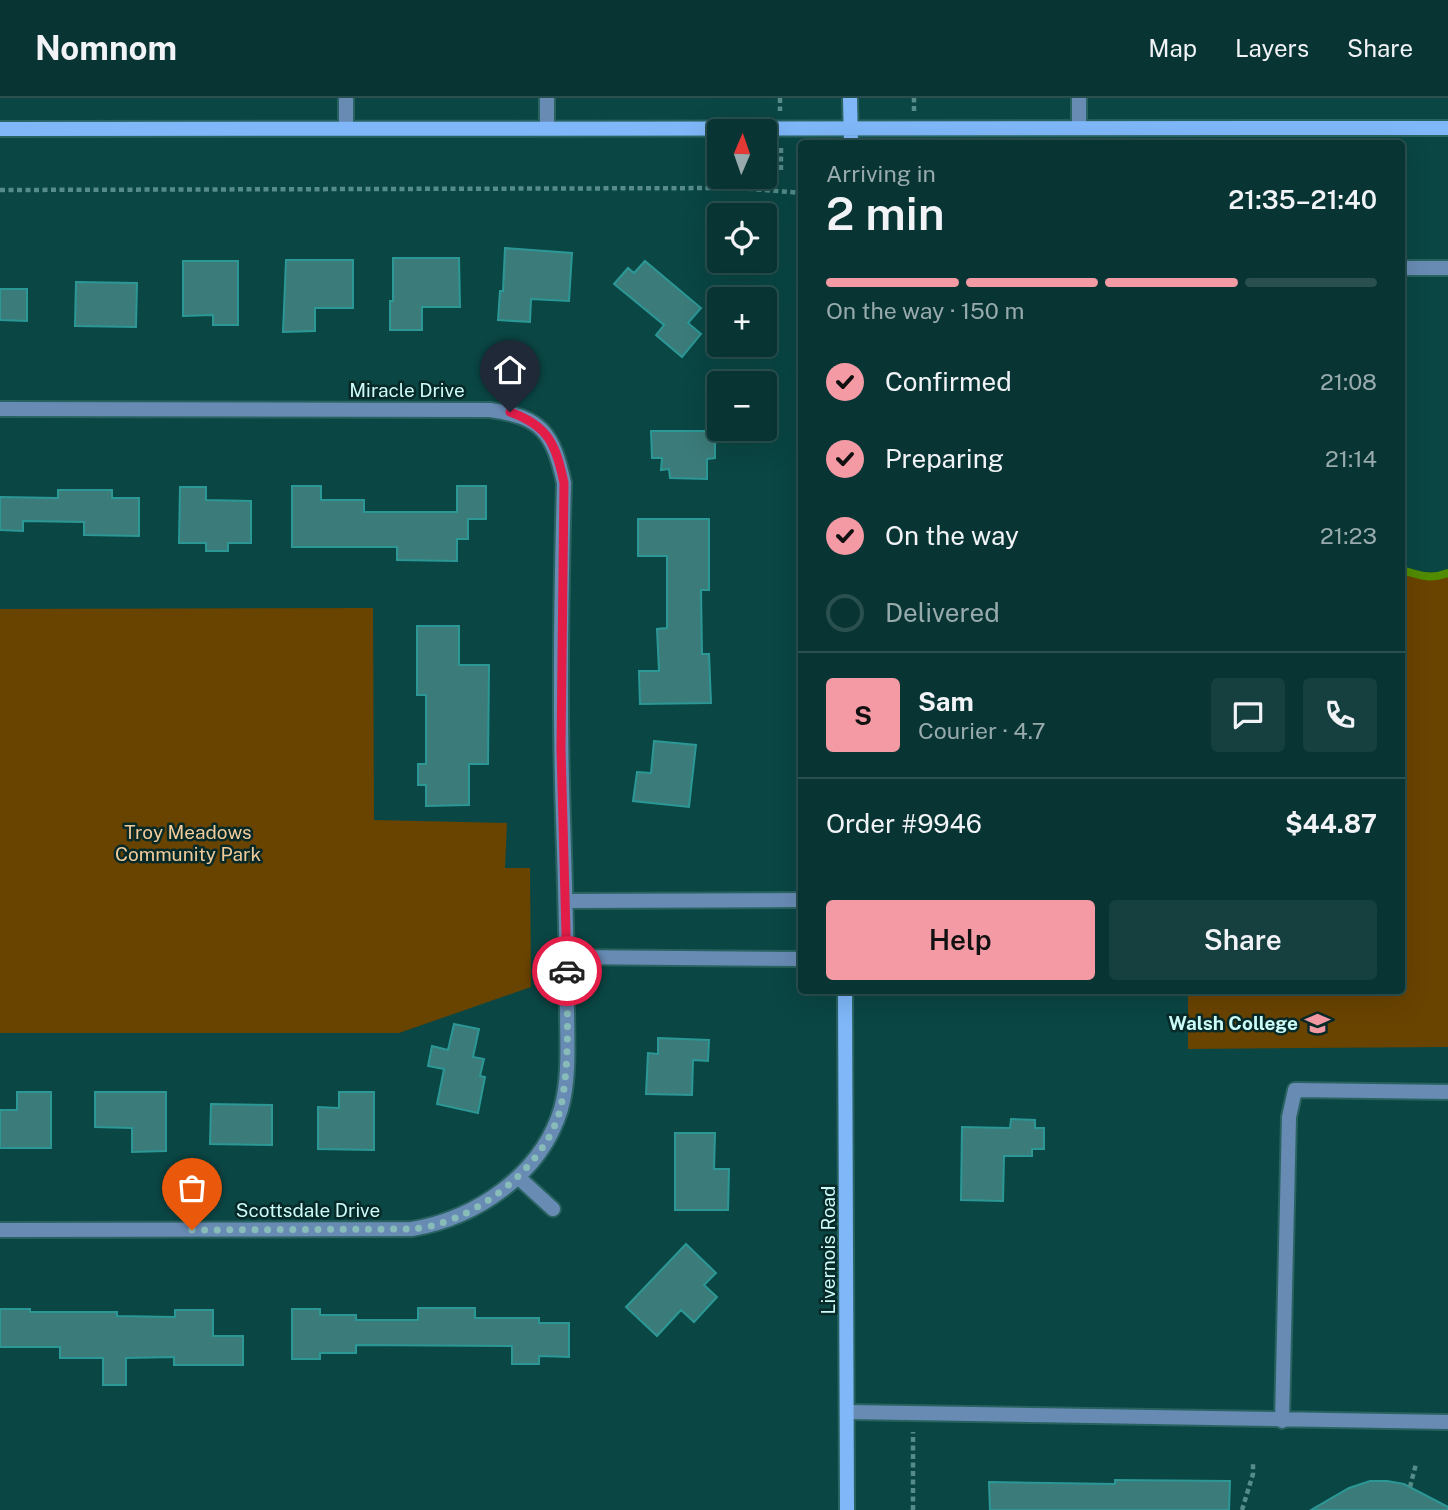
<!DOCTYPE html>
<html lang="en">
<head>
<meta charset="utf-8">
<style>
  :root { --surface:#083433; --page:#163f3f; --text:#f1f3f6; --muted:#98aaac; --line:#294f4e; --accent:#f49aa4 }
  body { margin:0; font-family:"Public Sans",sans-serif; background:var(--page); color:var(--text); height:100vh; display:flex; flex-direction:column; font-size:26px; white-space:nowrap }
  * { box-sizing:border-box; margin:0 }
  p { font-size:23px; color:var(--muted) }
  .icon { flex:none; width:38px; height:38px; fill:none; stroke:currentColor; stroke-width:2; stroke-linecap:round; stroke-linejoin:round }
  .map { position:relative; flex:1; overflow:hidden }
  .drawer { position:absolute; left:798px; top:42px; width:607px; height:854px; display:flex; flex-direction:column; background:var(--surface); border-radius:7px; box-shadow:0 7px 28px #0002,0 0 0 2px var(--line) }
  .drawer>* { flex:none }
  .needle { width:46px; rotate:2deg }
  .fabs { position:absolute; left:707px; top:21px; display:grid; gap:14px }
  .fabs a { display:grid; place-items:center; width:70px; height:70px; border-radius:7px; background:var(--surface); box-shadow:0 7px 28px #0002,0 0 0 2px var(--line); font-size:35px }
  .pin { position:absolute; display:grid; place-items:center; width:60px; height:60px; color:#fff; margin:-72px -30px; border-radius:50% 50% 50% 0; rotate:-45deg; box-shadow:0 0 7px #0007 }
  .pin .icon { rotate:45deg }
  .courier { position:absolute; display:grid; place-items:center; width:70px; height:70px; margin:-35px; border:5px solid #e11d48; border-radius:50%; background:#fff; color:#222; box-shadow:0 2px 9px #0007 }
  .head em { font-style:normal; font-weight:600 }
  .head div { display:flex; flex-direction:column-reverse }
  .head { display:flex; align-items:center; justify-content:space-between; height:119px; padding:0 28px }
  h1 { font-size:46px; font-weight:600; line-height:52px }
  .bar { display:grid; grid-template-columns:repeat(4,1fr); gap:10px 7px; align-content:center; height:84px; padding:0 28px }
  .bar i { height:9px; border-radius:5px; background:var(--line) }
  .bar .selected { background:var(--accent) }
  .bar p { grid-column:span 4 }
  .line { display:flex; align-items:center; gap:18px; padding:0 28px; border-top:2px solid var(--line) }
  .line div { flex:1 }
  .round { display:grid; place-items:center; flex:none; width:74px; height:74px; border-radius:7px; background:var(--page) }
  ol { padding:0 28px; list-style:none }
  li { display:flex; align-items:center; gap:21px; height:77px }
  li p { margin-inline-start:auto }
  li .icon { padding:7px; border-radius:50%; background:var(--accent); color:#111; stroke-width:4 }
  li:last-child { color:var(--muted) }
  li i { width:38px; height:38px; border:4px solid var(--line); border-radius:50% }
  .cta { display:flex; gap:14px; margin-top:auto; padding:14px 28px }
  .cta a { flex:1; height:80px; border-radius:7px; background:var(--accent); color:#111; font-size:28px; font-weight:600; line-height:80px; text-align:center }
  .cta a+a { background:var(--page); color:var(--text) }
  header { display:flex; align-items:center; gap:42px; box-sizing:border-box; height:98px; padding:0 35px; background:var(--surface); border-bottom:2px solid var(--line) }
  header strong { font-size:33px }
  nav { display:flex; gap:38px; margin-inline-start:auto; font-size:24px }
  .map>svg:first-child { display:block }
  .green { fill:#694300 }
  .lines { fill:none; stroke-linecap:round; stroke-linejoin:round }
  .stream { stroke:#518c00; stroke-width:8 }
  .building { fill:#3b7b79; stroke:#2b9896; stroke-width:2 }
  .lane-casing { stroke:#296361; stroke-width:18 }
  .street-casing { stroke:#296361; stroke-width:18 }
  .secondary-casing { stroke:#296361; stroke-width:18 }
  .path { stroke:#558c89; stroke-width:4.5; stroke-dasharray:5 3.5; stroke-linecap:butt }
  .lane { stroke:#688bb4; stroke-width:14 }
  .street { stroke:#688bb4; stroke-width:14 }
  .secondary { stroke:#7fb7f8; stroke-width:14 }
  .done { stroke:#88bcb9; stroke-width:7; stroke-dasharray:0 12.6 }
  .route { stroke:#e11d48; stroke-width:9 }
  .labels { text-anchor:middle; stroke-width:5; stroke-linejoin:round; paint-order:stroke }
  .street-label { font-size:19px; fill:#ccfbf8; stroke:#072928 }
  .park-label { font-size:19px; fill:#f2cb9b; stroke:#072928 }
  .poi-label { font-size:19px; font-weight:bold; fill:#ccfbf8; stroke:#072928; text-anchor:end }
</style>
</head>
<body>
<header>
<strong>Nomnom</strong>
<nav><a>Map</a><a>Layers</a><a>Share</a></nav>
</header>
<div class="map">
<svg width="1448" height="1412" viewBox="0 0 1448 1412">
  <rect width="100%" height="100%" fill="#0a4644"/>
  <path class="green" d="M 1402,476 L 1448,477 L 1448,949 L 1188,951 L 1188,898 L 900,895 L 900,892 L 1402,892 Z
    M 373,510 L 374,722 L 507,725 L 505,770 L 530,770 L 531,889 L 399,935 L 0,935 L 0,511 Z"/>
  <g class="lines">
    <path class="stream" d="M 1402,472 C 1419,477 1430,482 1448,475"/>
  </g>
  <path class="building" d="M 505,150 L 572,155 L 569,203 L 531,201 L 530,224 L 498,222 L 500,193 L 503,193 Z
    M 393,160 L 459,160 L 460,209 L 422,209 L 422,232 L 390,232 L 390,203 L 393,203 Z
    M 286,162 L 353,162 L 353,210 L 315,210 L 315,233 L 283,234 Z
    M 183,163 L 238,163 L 238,227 L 213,227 L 213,217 L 183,218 Z
    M 645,163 L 701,210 L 688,225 L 701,236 L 682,259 L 656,237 L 664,227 L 614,186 L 628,170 L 634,175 Z
    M 76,184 L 137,185 L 136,229 L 75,228 Z
    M 0,191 L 27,191 L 27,223 L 0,222 Z
    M 651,333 L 715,333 L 715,360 L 707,361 L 707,381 L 670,380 L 669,371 L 661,372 L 662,360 L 652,360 Z
    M 292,388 L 321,388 L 321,402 L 364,402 L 364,414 L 457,414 L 457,388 L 486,388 L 486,421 L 468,421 L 468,441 L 457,441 L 457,463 L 397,462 L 397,449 L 292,449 Z
    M 180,389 L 206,389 L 206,402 L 251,403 L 251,445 L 228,445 L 228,453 L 206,453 L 206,445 L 179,445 Z
    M 58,392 L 112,392 L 112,400 L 139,400 L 139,438 L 84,437 L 84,424 L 23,423 L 23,433 L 0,432 L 0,399 L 58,400 Z
    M 638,421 L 709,421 L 709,492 L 701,492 L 702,556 L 709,556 L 711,605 L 640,606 L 639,573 L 659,573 L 657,531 L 667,530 L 667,458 L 638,458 Z
    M 417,528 L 459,528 L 459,567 L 489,567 L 488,666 L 469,666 L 469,707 L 426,708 L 426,687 L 418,687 L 418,666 L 426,666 L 426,597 L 417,597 Z
    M 654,643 L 696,647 L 689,709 L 633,703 L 637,674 L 651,675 Z
    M 454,926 L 479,931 L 473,959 L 484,961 L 480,978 L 485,979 L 478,1015 L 437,1006 L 444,971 L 428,968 L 432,948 L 448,952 Z
    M 658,940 L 709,942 L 708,963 L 693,962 L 692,997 L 646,996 L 648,955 L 658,956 Z
    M 17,994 L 51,994 L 51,1050 L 0,1050 L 0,1012 L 17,1012 Z
    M 95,994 L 166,994 L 166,1053 L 132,1054 L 132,1030 L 95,1029 Z
    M 339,994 L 374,994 L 374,1052 L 318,1051 L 318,1009 L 339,1010 Z
    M 211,1006 L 272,1007 L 272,1047 L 210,1046 Z
    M 1011,1021 L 1035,1022 L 1035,1030 L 1044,1030 L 1044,1051 L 1032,1051 L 1032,1058 L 1004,1058 L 1003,1103 L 961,1102 L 962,1029 L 1010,1030 Z
    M 675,1035 L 715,1035 L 714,1071 L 729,1071 L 728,1112 L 675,1112 Z
    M 686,1146 L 716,1175 L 704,1187 L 717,1199 L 694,1224 L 681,1212 L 657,1238 L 626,1209 Z
    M 418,1210 L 475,1210 L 475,1220 L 539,1220 L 539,1225 L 569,1225 L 569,1259 L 539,1258 L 539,1266 L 512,1266 L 512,1248 L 356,1247 L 356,1255 L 320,1255 L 320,1261 L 292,1261 L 292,1211 L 320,1211 L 320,1217 L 356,1217 L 356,1222 L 418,1222 Z
    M 0,1211 L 30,1211 L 30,1214 L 117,1214 L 117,1218 L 175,1219 L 175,1212 L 213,1212 L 213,1238 L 243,1238 L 243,1267 L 174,1267 L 174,1259 L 126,1260 L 126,1287 L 103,1287 L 103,1260 L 60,1260 L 60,1249 L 0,1249 Z
    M 1115,1382 L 1230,1383 L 1229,1412 L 990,1412 L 989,1384 L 1115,1386 Z
    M 1370,1383 L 1387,1383 L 1404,1386 L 1448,1409 L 1448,1412 L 1311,1412 L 1349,1390 Z"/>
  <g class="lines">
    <defs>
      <path id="lane" d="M 346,0 L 346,30
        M 547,0 L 547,30
        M 1079,29 L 1079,0
        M 1402,170 L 1448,170
        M 848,1314 L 1448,1324
        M 1282,1323 L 1289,1019 L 1295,992 L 1448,994"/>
      <path id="street" d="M 0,311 L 490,312 C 542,319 553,335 564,385 C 561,496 559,608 563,720 C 565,783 567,847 567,910 C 567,943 570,979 561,1011 C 541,1077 476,1120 412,1131 L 0,1132
        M 567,803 L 802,802
        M 567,859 L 802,861
        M 518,1079 L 553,1111"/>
      <path id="secondary" d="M 850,0 L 851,46
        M 0,31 L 1448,30
        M 845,892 L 847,1412"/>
    </defs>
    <use href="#lane" class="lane-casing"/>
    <use href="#street" class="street-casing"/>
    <use href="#secondary" class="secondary-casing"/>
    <path class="path" d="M 780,0 L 780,13
      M 914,13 L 914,0
      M 781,50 L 781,73
      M 0,92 L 739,90 L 802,95
      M 1410,1389 L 1416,1366
      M 913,1412 L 913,1334
      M 1242,1412 L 1253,1376 L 1253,1365"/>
    <use href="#lane" class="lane"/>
    <use href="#street" class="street"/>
    <use href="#secondary" class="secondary"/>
  </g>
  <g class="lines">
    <path class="done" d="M 192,1132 L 412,1131 C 420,1130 430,1129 438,1126 C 489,1112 550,1061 561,1008 C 570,964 567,918 567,873"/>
    <path class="route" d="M 510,314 C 549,328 556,347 564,385 L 561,651 L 567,873"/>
  </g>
  <defs>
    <symbol id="university-bare" viewBox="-9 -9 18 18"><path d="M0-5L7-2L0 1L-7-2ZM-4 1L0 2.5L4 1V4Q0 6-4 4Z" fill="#f49aa4" stroke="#072928" stroke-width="2.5" paint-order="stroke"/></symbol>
  </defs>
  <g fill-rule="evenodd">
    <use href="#university-bare" x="1300" y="908" width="35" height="35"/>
  </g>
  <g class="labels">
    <g class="street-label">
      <text x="407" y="299">Miracle Drive</text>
      <text x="308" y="1119">Scottsdale Drive</text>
      <text transform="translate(828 1152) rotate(-90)" y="7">Livernois Road</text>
    </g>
    <g class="park-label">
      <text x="188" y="741">Troy Meadows<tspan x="188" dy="22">Community Park</tspan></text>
    </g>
    <g class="poi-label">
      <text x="1298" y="932">Walsh College</text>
    </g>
  </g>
</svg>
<div class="fabs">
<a><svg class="needle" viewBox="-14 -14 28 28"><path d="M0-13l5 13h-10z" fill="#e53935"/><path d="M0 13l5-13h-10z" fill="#98aaac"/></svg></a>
<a><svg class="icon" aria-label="locate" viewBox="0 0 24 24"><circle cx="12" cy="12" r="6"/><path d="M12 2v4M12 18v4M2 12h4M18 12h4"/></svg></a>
<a>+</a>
<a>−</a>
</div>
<div class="pin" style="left:192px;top:1132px;background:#ea580c"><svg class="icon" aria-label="bag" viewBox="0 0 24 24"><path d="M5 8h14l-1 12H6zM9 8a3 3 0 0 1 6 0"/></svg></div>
<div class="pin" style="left:510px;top:314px;background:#1f2937"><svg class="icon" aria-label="home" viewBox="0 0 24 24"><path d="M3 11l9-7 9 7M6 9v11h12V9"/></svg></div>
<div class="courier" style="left:567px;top:873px"><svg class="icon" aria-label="car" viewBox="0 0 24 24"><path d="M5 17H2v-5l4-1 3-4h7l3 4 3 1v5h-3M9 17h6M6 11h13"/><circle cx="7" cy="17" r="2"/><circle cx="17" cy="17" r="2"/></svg></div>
<section class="drawer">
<div class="head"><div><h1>2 min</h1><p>Arriving in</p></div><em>21:35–21:40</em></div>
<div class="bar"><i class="selected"></i><i class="selected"></i><i class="selected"></i><i></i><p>On the way · 150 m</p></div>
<ol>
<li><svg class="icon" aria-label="check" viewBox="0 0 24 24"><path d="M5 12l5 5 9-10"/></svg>Confirmed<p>21:08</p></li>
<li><svg class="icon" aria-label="check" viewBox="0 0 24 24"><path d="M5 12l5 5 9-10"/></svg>Preparing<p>21:14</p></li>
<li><svg class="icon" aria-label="check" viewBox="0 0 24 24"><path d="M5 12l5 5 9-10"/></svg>On the way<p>21:23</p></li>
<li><i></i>Delivered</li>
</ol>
<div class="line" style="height:126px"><b class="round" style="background:var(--accent);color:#111">S</b><div><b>Sam</b><p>Courier · 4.7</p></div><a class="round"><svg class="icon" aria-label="chat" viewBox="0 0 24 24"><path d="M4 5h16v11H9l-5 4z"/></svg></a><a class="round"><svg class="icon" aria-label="phone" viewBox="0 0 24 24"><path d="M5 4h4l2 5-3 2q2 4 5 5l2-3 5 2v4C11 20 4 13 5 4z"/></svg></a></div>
<div class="line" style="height:91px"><div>Order #9946</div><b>$44.87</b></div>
<div class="cta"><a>Help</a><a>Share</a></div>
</section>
</div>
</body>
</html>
